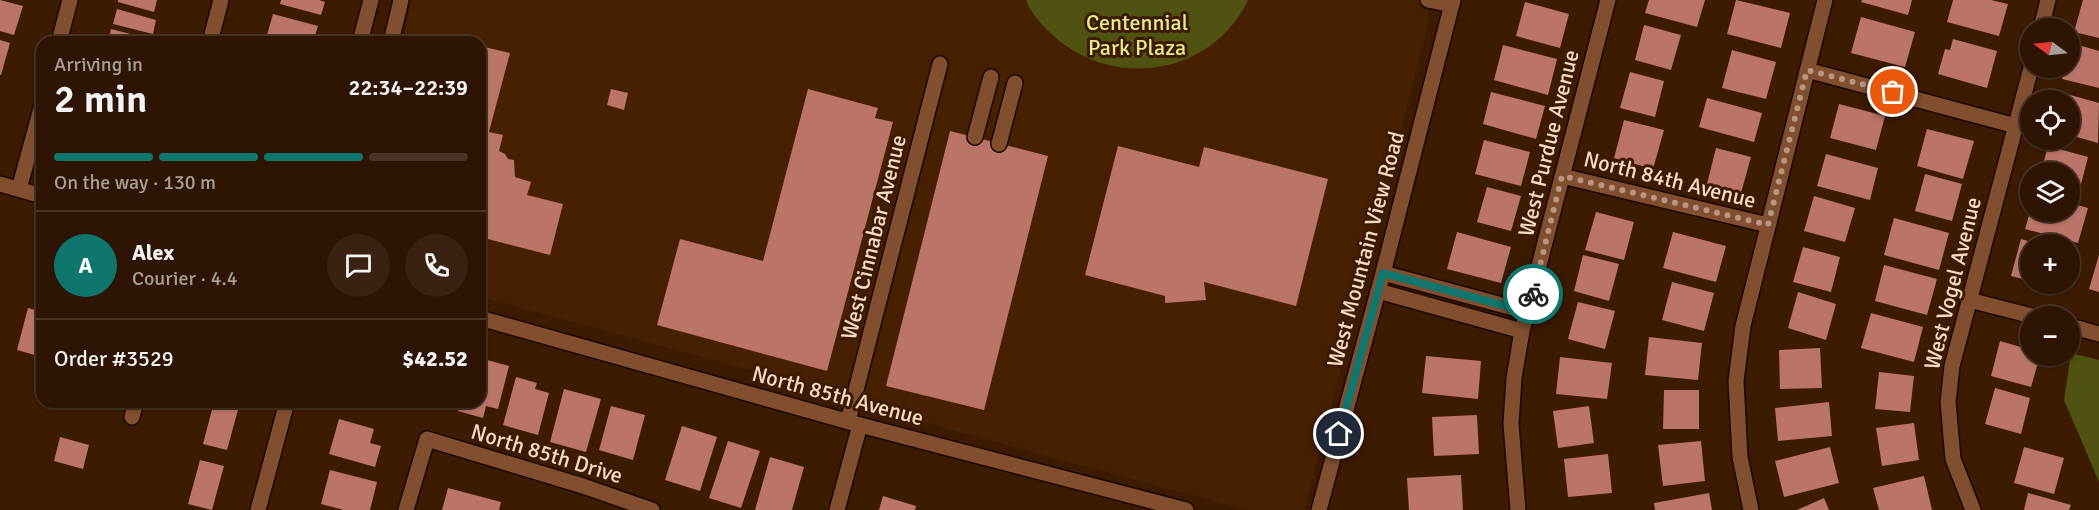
<!DOCTYPE html>
<html lang="en">
<head>
<meta charset="utf-8">
<style>
  :root { --surface:#2e1402; --page:#3a2111; --text:#f1f3f6; --muted:#a79e99; --line:#493324; --accent:#0f766e }
  body { margin:0; font-family:Signika,sans-serif; background:var(--page); color:var(--text); height:100vh; display:flex; flex-direction:column; font-size:22px; white-space:nowrap }
  * { box-sizing:border-box; margin:0 }
  p { font-size:20px; color:var(--muted) }
  .icon { flex:none; width:33px; height:33px; fill:none; stroke:currentColor; stroke-width:2; stroke-linecap:round; stroke-linejoin:round }
  .map { position:relative; flex:1; overflow:hidden }
  .drawer { position:absolute; left:36px; top:36px; width:450px; height:372px; display:flex; flex-direction:column; background:var(--surface); border-radius:18px; box-shadow:0 2px 4px #0004,0 0 0 2px var(--line) }
  .drawer>* { flex:none }
  .needle { width:39px; rotate:285deg }
  .controls { position:absolute; left:2020px; top:18px; display:grid; gap:12px }
  .controls a { display:grid; place-items:center; width:60px; height:60px; border-radius:50%; background:var(--surface); box-shadow:0 2px 4px #0004,0 0 0 2px var(--line); font-size:30px }
  .pin { position:absolute; display:grid; place-items:center; width:51px; height:51px; color:#fff; margin:-26px; border:3px solid #fff; border-radius:50%; box-shadow:0 2px 6px #0007 }
  .courier { position:absolute; display:grid; place-items:center; width:60px; height:60px; margin:-30px; border:4px solid #0f766e; border-radius:50%; background:#fff; color:#222; box-shadow:0 2px 8px #0007 }
  .headline em { font-style:normal; font-weight:600 }
  .headline div { display:flex; flex-direction:column-reverse }
  .headline { display:flex; align-items:center; justify-content:space-between; height:102px; padding:0 18px }
  h1 { font-size:39px; font-weight:600; line-height:45px }
  .bar { display:grid; grid-template-columns:repeat(4,1fr); gap:9px 6px; align-content:center; height:72px; padding:0 18px }
  .bar i { height:8px; border-radius:4px; background:var(--line) }
  .bar .selected { background:var(--accent) }
  .bar p { grid-column:span 4 }
  .line { display:flex; align-items:center; gap:15px; padding:0 18px; border-top:2px solid var(--line) }
  .line div { flex:1 }
  .round { display:grid; place-items:center; flex:none; width:63px; height:63px; border-radius:32px; background:var(--page) }
  .map>svg:first-child { display:block }
  .built { fill:#471f01 }
  .green { fill:#4f5211 }
  .building { fill:#bb7568 }
  .lines { fill:none; stroke-linecap:round; stroke-linejoin:round }
  .minor-casing { stroke:#1e0700; stroke-width:18 }
  .minor { stroke:#814f2f; stroke-width:15 }
  .done { stroke:#b79783; stroke-width:6; stroke-dasharray:0 10.8 }
  .route { stroke:#0f766e; stroke-width:8 }
  .labels { text-anchor:middle; stroke-width:6; stroke-linejoin:round; paint-order:stroke }
  .park-label { font-size:22px; fill:#e5eb8a; stroke:#3d1a02 }
  .street-label { font-size:22px; fill:#f8dac8; stroke:#3d1a02 }
</style>
</head>
<body>
<div class="map">
<svg width="2099" height="510" viewBox="0 0 2099 510">
  <rect width="100%" height="100%" fill="#3d1a02"/>
  <path class="built" d="M 412,0 L 1430,0 L 1427,29 L 1305,510 L 1246,510 L 878,410 L 831,392 L 480,297 L 480,42 L 402,42 Z"/>
  <path class="green" d="M 1026,0 L 1248,0 C 1215,70 1126,89 1065,45 C 1050,34 1033,18 1026,0 Z
    M 2071,353 L 2099,360 L 2099,482 L 2064,400 Z"/>
  <path class="building" d="M 0,0 L 23,6 L 14,35 L 0,31 Z
    M 118,0 L 157,0 L 154,12 L 118,2 Z
    M 281,0 L 319,0 L 325,2 L 321,15 L 280,4 Z
    M 1649,0 L 1705,0 L 1697,27 L 1645,13 Z
    M 1736,0 L 1790,13 L 1781,48 L 1727,34 Z
    M 1862,0 L 1912,0 L 1908,15 L 1861,2 Z
    M 1953,0 L 1991,0 L 2008,4 L 1999,36 L 1947,22 Z
    M 2083,0 L 2099,0 L 2099,38 L 2074,32 Z
    M 1525,2 L 1569,14 L 1560,48 L 1516,36 Z
    M 117,9 L 156,20 L 153,34 L 113,24 Z
    M 273,14 L 318,26 L 313,42 L 265,42 Z
    M 1861,17 L 1915,32 L 1905,67 L 1851,53 Z
    M 1644,25 L 1681,35 L 1671,70 L 1635,60 Z
    M 111,29 L 158,41 L 158,42 L 108,42 Z
    M 1953,39 L 1997,51 L 1987,88 L 1938,74 L 1945,49 L 1950,50 Z
    M 0,40 L 10,43 L 1,75 L 0,75 Z
    M 2072,43 L 2099,51 L 2099,88 L 2062,79 L 2065,68 L 2070,68 Z
    M 1503,45 L 1557,59 L 1548,95 L 1494,80 Z
    M 480,46 L 510,53 L 489,132 L 503,135 L 499,151 L 505,154 L 508,159 L 514,160 L 515,177 L 531,182 L 527,195 L 563,204 L 550,255 L 480,237 Z
    M 1732,50 L 1776,62 L 1766,99 L 1722,88 Z
    M 1630,72 L 1664,81 L 1655,117 L 1620,108 Z
    M 611,89 L 628,93 L 624,110 L 607,105 Z
    M 808,89 L 878,108 L 875,118 L 893,122 L 827,371 L 657,325 L 680,239 L 763,261 Z
    M 1491,92 L 1545,106 L 1536,139 L 1483,124 Z
    M 2063,93 L 2099,103 L 2098,143 L 2070,135 L 2070,100 L 2061,100 Z
    M 1707,98 L 1762,113 L 1754,142 L 1699,127 Z
    M 1839,104 L 1885,116 L 1876,150 L 1830,138 Z
    M 1624,120 L 1664,130 L 1653,169 L 1614,158 Z
    M 1927,129 L 1974,141 L 1963,179 L 1917,166 Z
    M 950,131 L 1048,156 L 984,410 L 886,386 Z
    M 1484,140 L 1530,152 L 1521,186 L 1475,174 Z
    M 1118,146 L 1199,167 L 1204,147 L 1328,179 L 1296,306 L 1204,282 L 1206,300 L 1165,303 L 1165,296 L 1085,275 Z
    M 2048,146 L 2088,157 L 2079,192 L 2070,189 L 2070,172 L 2041,172 Z
    M 1716,148 L 1751,157 L 1741,193 L 1707,184 Z
    M 1826,154 L 1878,168 L 1870,200 L 1817,186 Z
    M 1925,174 L 1962,184 L 1952,221 L 1915,211 Z
    M 1487,187 L 1521,196 L 1511,231 L 1477,222 Z
    M 1814,196 L 1855,208 L 1845,242 L 1804,231 Z
    M 2070,203 L 2088,208 L 2078,243 L 2025,229 L 2030,212 L 2070,212 Z
    M 1596,212 L 1634,222 L 1624,260 L 1585,250 Z
    M 1894,218 L 1949,233 L 1939,270 L 1884,255 Z
    M 1457,232 L 1511,247 L 1501,283 L 1447,269 Z
    M 1673,232 L 1726,246 L 1716,282 L 1663,268 Z
    M 2021,239 L 2038,244 L 2031,244 L 2031,281 L 2011,276 Z
    M 1803,247 L 1840,257 L 1831,292 L 1793,282 Z
    M 1583,255 L 1619,264 L 1609,301 L 1574,291 Z
    M 2099,255 L 2099,292 L 2089,289 Z
    M 1884,265 L 1937,279 L 1927,315 L 1875,301 Z
    M 1672,282 L 1714,293 L 1704,331 L 1662,320 Z
    M 1798,292 L 1836,304 L 1826,340 L 1788,328 Z
    M 1578,302 L 1615,311 L 1605,349 L 1568,339 Z
    M 28,308 L 42,312 L 42,357 L 17,350 Z
    M 1871,313 L 1923,327 L 1914,362 L 1861,348 Z
    M 1649,337 L 1702,343 L 1698,380 L 1645,375 Z
    M 2000,341 L 2031,350 L 2031,356 L 2040,356 L 2031,387 L 1991,376 Z
    M 1820,348 L 1822,388 L 1780,389 L 1779,350 Z
    M 1426,356 L 1481,361 L 1478,399 L 1422,393 Z
    M 1560,357 L 1612,363 L 1607,399 L 1556,394 Z
    M 480,358 L 509,366 L 498,409 L 486,406 L 483,418 L 458,411 L 461,402 L 480,402 Z
    M 1879,372 L 1914,376 L 1910,412 L 1875,409 Z
    M 516,377 L 537,383 L 535,389 L 549,393 L 538,435 L 503,425 Z
    M 1995,388 L 2030,398 L 2021,434 L 1985,424 Z
    M 564,389 L 601,399 L 586,452 L 550,442 Z
    M 1664,390 L 1699,390 L 1699,429 L 1663,429 Z
    M 214,402 L 223,402 L 239,406 L 227,450 L 203,444 Z
    M 419,402 L 447,402 L 445,410 Z
    M 1829,402 L 1832,436 L 1778,441 L 1775,408 Z
    M 611,406 L 645,415 L 633,460 L 599,450 Z
    M 1589,406 L 1594,443 L 1558,448 L 1553,411 Z
    M 1477,415 L 1479,454 L 1434,456 L 1432,417 Z
    M 339,419 L 374,429 L 370,443 L 381,446 L 375,467 L 329,454 Z
    M 1914,423 L 1919,460 L 1882,466 L 1876,428 Z
    M 682,426 L 717,437 L 700,491 L 665,480 Z
    M 60,437 L 89,445 L 83,469 L 54,461 Z
    M 728,441 L 760,451 L 741,508 L 709,498 Z
    M 1701,441 L 1705,481 L 1663,486 L 1658,445 Z
    M 1830,447 L 1839,483 L 1784,497 L 1775,461 Z
    M 2024,447 L 2064,458 L 2054,494 L 2014,483 Z
    M 1608,454 L 1612,493 L 1568,497 L 1564,459 Z
    M 770,457 L 804,467 L 792,510 L 755,510 Z
    M 200,460 L 224,466 L 212,510 L 188,504 Z
    M 330,470 L 377,482 L 370,510 L 344,510 L 321,504 Z
    M 1461,475 L 1463,510 L 1409,510 L 1407,478 Z
    M 1924,476 L 1932,510 L 1879,510 L 1873,488 Z
    M 448,488 L 501,502 L 499,510 L 442,510 Z
    M 1709,493 L 1712,510 L 1655,510 L 1654,503 Z
    M 2028,493 L 2071,505 L 2069,510 L 2024,510 Z
    M 883,496 L 916,506 L 915,510 L 879,510 Z
    M 1824,498 L 1829,510 L 1797,510 Z"/>
  <g class="lines">
    <defs>
      <path id="minor" d="M 1428,0 L 1452,5
        M 2041,28 L 2048,0
        M 59,42 L 70,0
        M 210,42 L 221,0
        M 360,42 L 371,0
        M 391,42 L 401,0
        M 1807,70 L 2016,126
        M 975,137 L 991,77
        M 999,144 L 1015,83
        M 1562,176 L 1768,225
        M 0,184 L 42,196
        M 19,189 L 42,105
        M 1383,273 L 1528,312
        M 1378,291 L 1522,331
        M 1969,300 L 2032,316
        M 480,318 L 860,425 L 1186,510
        M 2070,326 L 2099,334
        M 132,417 L 136,402
        M 848,421 L 940,64
        M 258,510 L 287,402
        M 406,510 L 427,439 L 583,486 L 652,510
        M 837,510 L 860,425
        M 1319,510 L 1383,273 L 1453,0
        M 1518,510 L 1511,424 L 1514,378 L 1522,331 L 1608,0
        M 1751,510 L 1740,457 L 1736,381 L 1743,326 L 1825,0
        M 1973,510 L 1953,459 L 1948,402 L 1952,366 L 2031,68"/>
    </defs>
    <use href="#minor" class="minor-casing"/>
    <use href="#minor" class="minor"/>
  </g>
  <g class="lines">
    <path class="done" d="M 1533,294 L 1562,176 L 1768,225 L 1807,70 L 1893,92"/>
    <path class="route" d="M 1339,434 L 1383,273 L 1528,312 L 1533,294"/>
  </g>
  <g class="labels">
    <g class="park-label">
      <text x="1137" y="30">Centennial<tspan x="1137" dy="25">Park Plaza</tspan></text>
    </g>
    <g class="street-label">
      <text transform="translate(1548 143) rotate(-76)" y="8">West Purdue Avenue</text>
      <text transform="translate(1670 179) rotate(14)" y="8">North 84th Avenue</text>
      <text transform="translate(873 237) rotate(-76)" y="8">West Cinnabar Avenue</text>
      <text transform="translate(1365 249) rotate(-75)" y="8">West Mountain View Road</text>
      <text transform="translate(1952 283) rotate(-76)" y="8">West Vogel Avenue</text>
      <text transform="translate(838 395) rotate(15)" y="8">North 85th Avenue</text>
      <text transform="translate(547 453) rotate(17)" y="8">North 85th Drive</text>
    </g>
  </g>
</svg>
<div class="controls">
<a><svg class="needle" viewBox="-14 -14 28 28"><path d="M0-13l5 13h-10z" fill="#e53935"/><path d="M0 13l5-13h-10z" fill="#a79e99"/></svg></a>
<a><svg class="icon" aria-label="locate" viewBox="0 0 24 24"><circle cx="12" cy="12" r="6"/><path d="M12 2v4M12 18v4M2 12h4M18 12h4"/></svg></a>
<a><svg class="icon" aria-label="layers" viewBox="0 0 24 24"><path d="M12 4l9 5-9 5-9-5zM3 14l9 5 9-5"/></svg></a>
<a>+</a>
<a>−</a>
</div>
<div class="pin" style="left:1893px;top:92px;background:#ea580c"><svg class="icon" aria-label="bag" viewBox="0 0 24 24"><path d="M5 8h14l-1 12H6zM9 8a3 3 0 0 1 6 0"/></svg></div>
<div class="pin" style="left:1339px;top:434px;background:#1f2937"><svg class="icon" aria-label="home" viewBox="0 0 24 24"><path d="M3 11l9-7 9 7M6 9v11h12V9"/></svg></div>
<div class="courier" style="left:1533px;top:294px"><svg class="icon" aria-label="bike" viewBox="0 0 24 24"><circle cx="6" cy="16" r="4"/><circle cx="18" cy="16" r="4"/><path d="M6 16l4-8h5l3 8M10 8l3 8H6M13 5h3"/></svg></div>
<section class="drawer">
<div class="headline"><div><h1>2 min</h1><p>Arriving in</p></div><em>22:34–22:39</em></div>
<div class="bar"><i class="selected"></i><i class="selected"></i><i class="selected"></i><i></i><p>On the way · 130 m</p></div>
<div class="line" style="height:108px"><b class="round" style="background:var(--accent);color:#fff">A</b><div><b>Alex</b><p>Courier · 4.4</p></div><a class="round"><svg class="icon" aria-label="chat" viewBox="0 0 24 24"><path d="M4 5h16v11H9l-5 4z"/></svg></a><a class="round"><svg class="icon" aria-label="phone" viewBox="0 0 24 24"><path d="M5 4h4l2 5-3 2q2 4 5 5l2-3 5 2v4C11 20 4 13 5 4z"/></svg></a></div>
<div class="line" style="height:78px"><div>Order #3529</div><b>$42.52</b></div>
</section>
</div>
</body>
</html>
